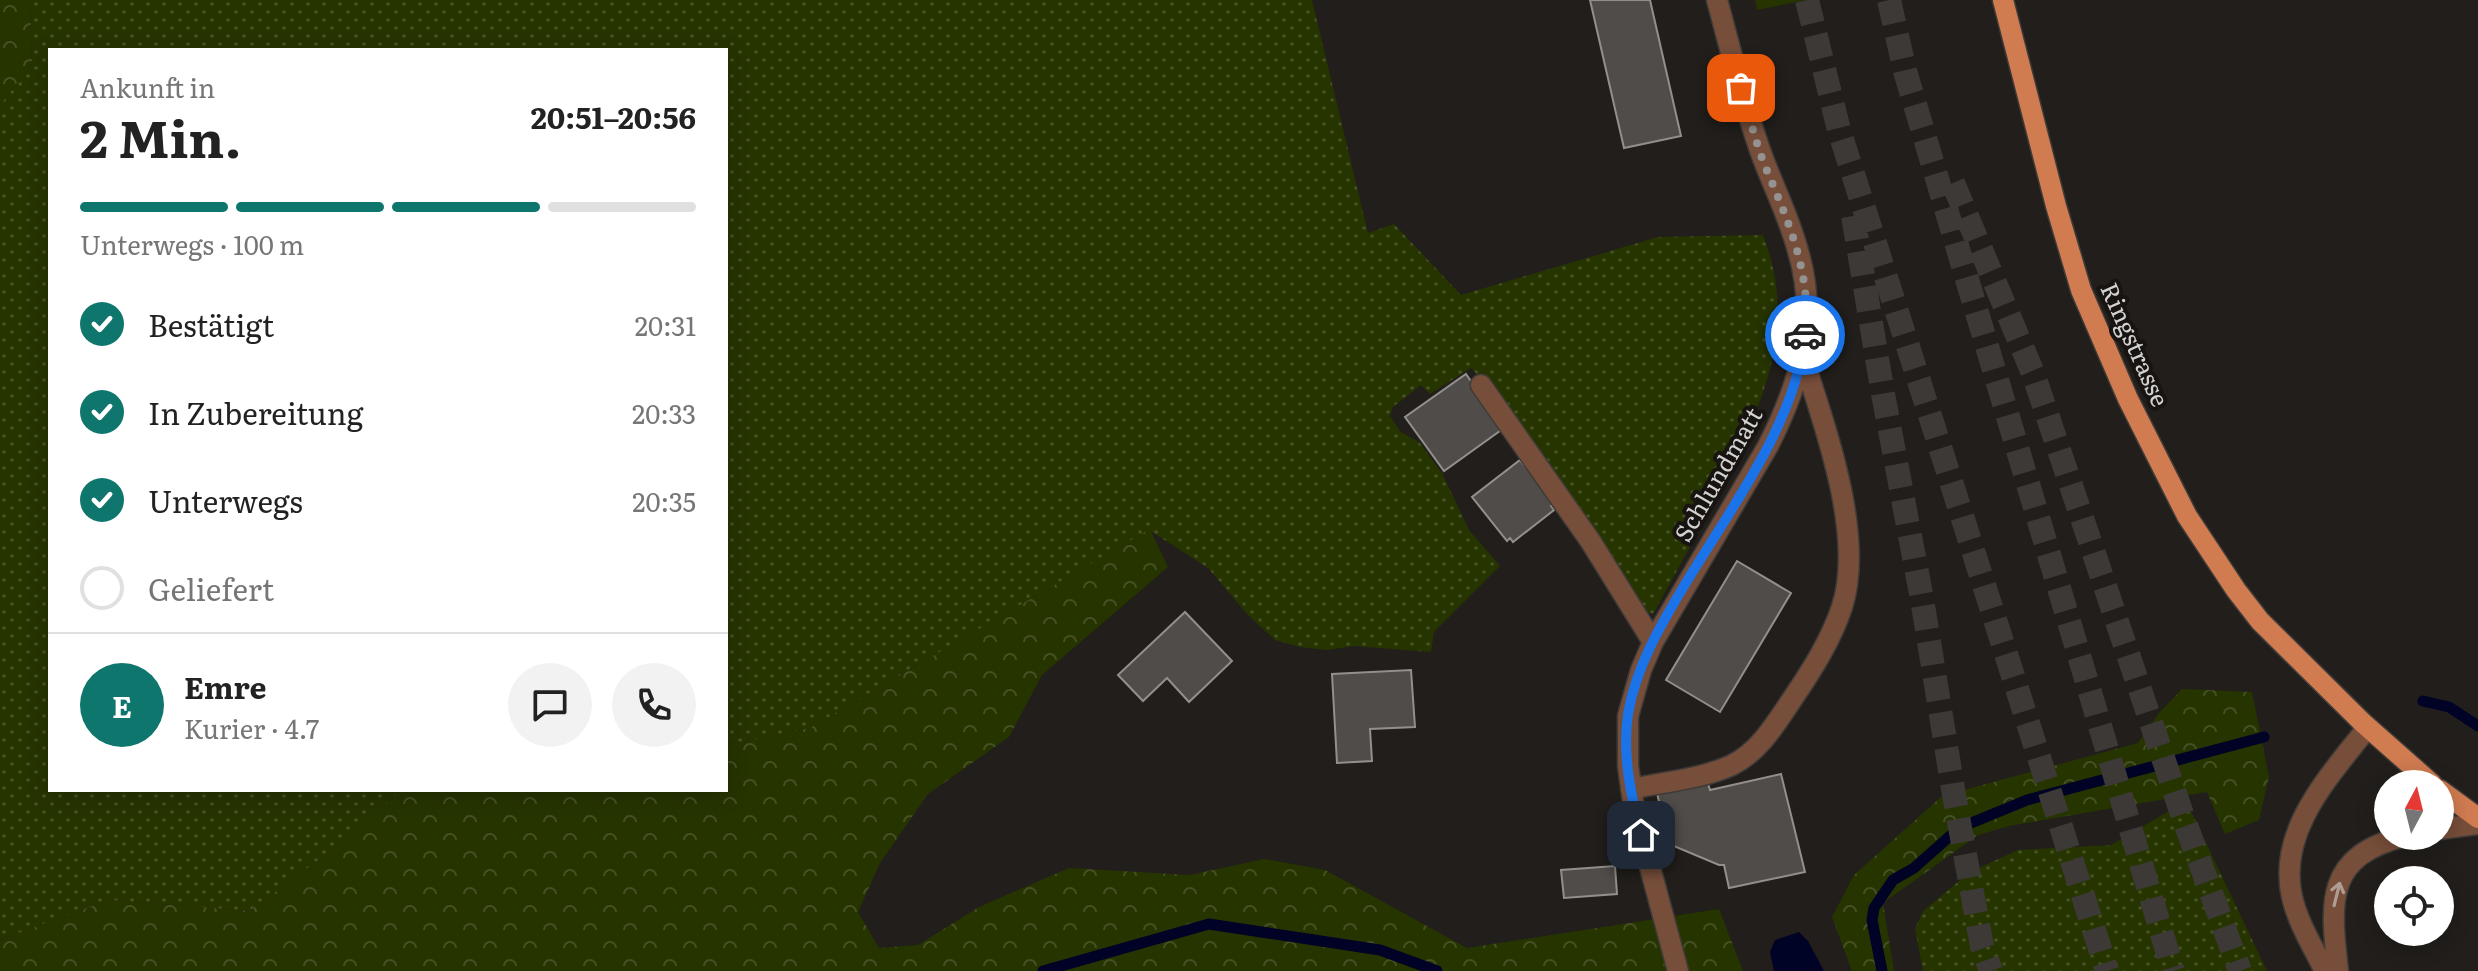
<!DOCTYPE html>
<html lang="de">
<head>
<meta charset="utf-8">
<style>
  :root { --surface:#fff; --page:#f2f2f2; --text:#222; --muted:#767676; --line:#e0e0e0; --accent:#0f766e }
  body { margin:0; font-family:Literata,serif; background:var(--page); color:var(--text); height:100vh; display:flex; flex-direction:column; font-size:30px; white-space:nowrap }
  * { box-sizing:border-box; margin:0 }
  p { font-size:26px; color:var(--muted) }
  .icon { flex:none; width:44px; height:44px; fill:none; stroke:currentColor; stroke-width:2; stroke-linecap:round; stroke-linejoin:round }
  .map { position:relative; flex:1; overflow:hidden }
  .side { position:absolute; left:48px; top:48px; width:680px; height:744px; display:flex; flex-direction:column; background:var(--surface); border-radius:0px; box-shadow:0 4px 20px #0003 }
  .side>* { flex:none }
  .needle { width:52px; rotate:7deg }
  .fabs { position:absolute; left:2374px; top:770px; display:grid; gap:16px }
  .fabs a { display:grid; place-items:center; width:80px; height:80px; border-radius:50%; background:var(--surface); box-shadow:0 4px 20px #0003; font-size:40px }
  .pin { position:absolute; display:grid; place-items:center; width:68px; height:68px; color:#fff; margin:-34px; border-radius:16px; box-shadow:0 4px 12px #0006 }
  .courier { position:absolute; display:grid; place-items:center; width:80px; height:80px; margin:-40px; border:6px solid #1a73e8; border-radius:50%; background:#fff; color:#222; box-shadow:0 2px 10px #0007 }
  .overview em { font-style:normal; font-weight:700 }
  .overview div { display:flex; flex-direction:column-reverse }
  .overview { display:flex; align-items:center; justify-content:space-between; height:136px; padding:0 32px }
  h1 { font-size:52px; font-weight:700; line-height:60px }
  .bar { display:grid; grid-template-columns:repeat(4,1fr); gap:12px 8px; align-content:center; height:96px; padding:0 32px }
  .bar i { height:10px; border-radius:6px; background:var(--line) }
  .bar .current { background:var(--accent) }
  .bar p { grid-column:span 4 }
  .line { display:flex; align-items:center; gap:20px; padding:0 32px; border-top:2px solid var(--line) }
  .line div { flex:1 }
  .round { display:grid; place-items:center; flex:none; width:84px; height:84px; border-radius:42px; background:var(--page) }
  ol { padding:0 32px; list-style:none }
  li { display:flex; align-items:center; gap:24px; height:88px }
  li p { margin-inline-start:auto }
  li .icon { padding:8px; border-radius:50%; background:var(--accent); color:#fff; stroke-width:4 }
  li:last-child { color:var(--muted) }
  li i { width:44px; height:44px; border:4px solid var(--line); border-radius:50% }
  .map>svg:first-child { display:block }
  .grass { fill:url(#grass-dots) }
  .forest { fill:url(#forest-crowns) }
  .pitch { fill:#263400 }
  .water { fill:#000226 }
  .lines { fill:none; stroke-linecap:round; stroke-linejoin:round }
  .stream { stroke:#000226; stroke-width:11 }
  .building { fill:#4f4c49; stroke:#938f8c; stroke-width:2 }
  .highway-tunnel { stroke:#3c3936; stroke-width:24; stroke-dasharray:24 12; stroke-linecap:butt }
  .minor-casing { stroke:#3e3b38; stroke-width:23 }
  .major-casing { stroke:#3e3b38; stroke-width:23 }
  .minor { stroke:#774e3a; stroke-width:20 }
  .major { stroke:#d17b51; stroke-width:20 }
  .oneway { stroke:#af9d94 }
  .done { stroke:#959391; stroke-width:8; stroke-dasharray:0 14.4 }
  .route { stroke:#1a73e8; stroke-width:10 }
  .labels { text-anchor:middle; stroke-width:8; stroke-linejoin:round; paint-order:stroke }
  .street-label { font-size:24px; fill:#d4d2d0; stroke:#171412 }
</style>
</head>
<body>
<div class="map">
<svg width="2478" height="971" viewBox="0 0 2478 971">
  <defs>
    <pattern id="grass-dots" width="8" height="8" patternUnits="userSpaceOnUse" patternTransform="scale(2)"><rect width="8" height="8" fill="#263400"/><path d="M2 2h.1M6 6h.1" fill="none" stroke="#455024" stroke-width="1.8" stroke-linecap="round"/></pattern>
    <pattern id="forest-crowns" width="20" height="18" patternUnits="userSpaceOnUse" patternTransform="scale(2)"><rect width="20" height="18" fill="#263400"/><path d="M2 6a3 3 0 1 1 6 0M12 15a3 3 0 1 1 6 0" fill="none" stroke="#455024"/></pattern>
  </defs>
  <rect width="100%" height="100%" fill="#211e1b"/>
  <path class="grass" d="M 30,0 L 1312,0 L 1368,233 L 1394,224 L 1461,295 L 1658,237 L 1763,235 C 1797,323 1767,393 1728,473 C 1705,521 1679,567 1653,614 L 1642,611 L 1629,583 L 1613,561 L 1498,399 L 1471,368 L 1430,394 L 1421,385 L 1393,407 L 1390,416 L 1401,432 L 1420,443 L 1442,473 L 1469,530 L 1500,566 L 1434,632 L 1431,652 L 1354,646 L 1327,650 L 1300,647 L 1275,640 L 1247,614 L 1208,568 L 1149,530 L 810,728 L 737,743 L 726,742 L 726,50 L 50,50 L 50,790 L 401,790 L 357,832 L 249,911 L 108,900 L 0,940 L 0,105 L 32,64 Z
    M 2186,801 L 2267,971 L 1923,971 L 1915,929 L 1923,911 L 1970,872 L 2018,850 L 2111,845 Z"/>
  <path class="forest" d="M 0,0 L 30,0 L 32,64 L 0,105 Z
    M 1150,529 L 1168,567 L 1042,675 L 1009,737 L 928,794 L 880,863 L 858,912 L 879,948 L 918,945 L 979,907 L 1069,868 L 1190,875 L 1264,859 L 1325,870 L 1467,948 L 1719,909 L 1743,971 L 0,971 L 0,940 L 108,900 L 249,911 L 357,832 L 401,790 L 726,790 L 726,742 L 737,743 L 810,728 Z
    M 2182,689 L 2252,692 L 2269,777 L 2259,820 L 2225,834 L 2207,792 L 2009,826 L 1978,835 L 1883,903 L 1894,971 L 1852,971 L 1832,917 L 1854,875 L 1942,796 L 2138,743 L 2158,714 Z"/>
  <path class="pitch" d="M 1755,0 L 1807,0 L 1757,10 Z"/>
  <path class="water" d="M 1799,932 L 1808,941 L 1824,971 L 1774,971 L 1770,952 L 1775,940 Z"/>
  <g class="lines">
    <path class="stream" d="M 2423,701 L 2449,707 L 2478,726
      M 1043,971 L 1209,924 L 1380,950 L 1437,971
      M 1882,971 L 1872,920 L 1874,908 L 1893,880 L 1914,868 L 1959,828 L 2027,800 L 2264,737"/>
  </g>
  <path class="building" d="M 1590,0 L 1650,0 L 1681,136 L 1624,148 Z
    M 1466,374 L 1504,428 L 1444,471 L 1405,417 Z
    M 1520,460 L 1555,503 L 1551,506 L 1554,510 L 1513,542 L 1510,538 L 1507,541 L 1472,497 Z
    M 1737,561 L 1791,593 L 1720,712 L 1666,680 Z
    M 1185,612 L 1232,661 L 1189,702 L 1167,678 L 1143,701 L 1118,675 Z
    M 1411,670 L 1415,727 L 1370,729 L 1372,761 L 1337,763 L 1332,674 Z
    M 1781,774 L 1805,872 L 1729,888 L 1724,865 L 1719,865 L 1669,844 L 1657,793 L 1707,780 L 1710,790 Z
    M 1615,866 L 1617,894 L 1564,898 L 1561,870 Z"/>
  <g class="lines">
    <path class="highway-tunnel" d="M 1807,0 L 1839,130 L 2107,971
      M 1889,0 L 1905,71 L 2173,971
      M 1953,183 L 2033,373 L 2183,817 L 2240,971
      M 1853,216 L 1883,394 L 1922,599 L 1954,795 L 1982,946 L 1991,971"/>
    <defs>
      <path id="minor" d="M 1481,385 L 1591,542 L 1653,642
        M 1631,789 C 1663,782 1702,779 1732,765 C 1760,751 1776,723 1793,698 C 1812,670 1831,640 1842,607 C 1865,536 1825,427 1803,358
        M 2440,829 L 2478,824
        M 1678,971 L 1634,808 L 1628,766 L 1628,716 L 1641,670 L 1653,642 L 1768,446 C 1800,383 1819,321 1798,251 C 1789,217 1773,186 1761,153 C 1743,103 1731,51 1717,0
        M 2325,971 C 2313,947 2298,923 2292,897 C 2277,830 2330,776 2367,728
        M 2338,971 C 2330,901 2325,856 2405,836"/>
      <path id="major" d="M 2003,0 L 2056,206 L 2081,290 L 2128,399 L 2187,516 L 2236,590 L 2260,621 L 2363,723 L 2432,784
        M 2440,790 L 2478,818"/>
    </defs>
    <use href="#minor" class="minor-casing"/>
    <use href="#major" class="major-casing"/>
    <use href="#minor" class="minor"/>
    <use href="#major" class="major"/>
  </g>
  <defs><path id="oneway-shaft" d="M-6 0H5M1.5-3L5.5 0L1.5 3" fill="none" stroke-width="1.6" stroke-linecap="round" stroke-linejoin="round" transform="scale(2)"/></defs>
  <use class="oneway" href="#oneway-shaft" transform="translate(2337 894) rotate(-76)"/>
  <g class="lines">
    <path class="done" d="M 1741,88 C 1749,114 1755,141 1765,166 C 1788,221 1812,273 1805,335"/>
    <path class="route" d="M 1641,835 C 1631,797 1622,754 1628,714 C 1636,667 1660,626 1684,586 C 1730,509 1795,425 1805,335"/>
  </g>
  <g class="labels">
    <g class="street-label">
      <text transform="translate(2134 345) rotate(66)" y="8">Ringstrasse</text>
      <text transform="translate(1719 475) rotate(-60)" y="8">Schlundmatt</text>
    </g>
  </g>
</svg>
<div class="fabs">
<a><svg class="needle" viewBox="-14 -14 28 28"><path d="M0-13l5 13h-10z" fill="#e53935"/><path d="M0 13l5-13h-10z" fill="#767676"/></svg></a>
<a><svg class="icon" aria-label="locate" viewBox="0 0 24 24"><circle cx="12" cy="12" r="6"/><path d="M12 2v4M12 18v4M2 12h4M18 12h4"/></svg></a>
</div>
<div class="pin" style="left:1741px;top:88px;background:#ea580c"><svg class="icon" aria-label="bag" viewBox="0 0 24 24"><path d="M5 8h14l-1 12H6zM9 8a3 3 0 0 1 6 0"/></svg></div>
<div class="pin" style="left:1641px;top:835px;background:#1f2937"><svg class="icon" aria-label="home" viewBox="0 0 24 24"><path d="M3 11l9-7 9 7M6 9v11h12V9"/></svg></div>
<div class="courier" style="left:1805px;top:335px"><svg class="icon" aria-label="car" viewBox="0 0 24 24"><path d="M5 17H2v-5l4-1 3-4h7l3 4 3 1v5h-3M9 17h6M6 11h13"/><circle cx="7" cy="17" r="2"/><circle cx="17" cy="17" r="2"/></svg></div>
<section class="side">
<div class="overview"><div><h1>2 Min.</h1><p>Ankunft in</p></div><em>20:51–20:56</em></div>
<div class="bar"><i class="current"></i><i class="current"></i><i class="current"></i><i></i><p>Unterwegs · 100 m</p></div>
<ol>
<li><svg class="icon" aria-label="check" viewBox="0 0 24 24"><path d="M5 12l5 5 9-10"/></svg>Bestätigt<p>20:31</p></li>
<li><svg class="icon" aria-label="check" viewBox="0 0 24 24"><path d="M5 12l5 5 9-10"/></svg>In Zubereitung<p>20:33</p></li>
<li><svg class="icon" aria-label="check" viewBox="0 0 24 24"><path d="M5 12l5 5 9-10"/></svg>Unterwegs<p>20:35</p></li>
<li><i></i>Geliefert</li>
</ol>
<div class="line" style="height:144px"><b class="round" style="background:var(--accent);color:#fff">E</b><div><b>Emre</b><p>Kurier · 4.7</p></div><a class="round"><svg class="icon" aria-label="chat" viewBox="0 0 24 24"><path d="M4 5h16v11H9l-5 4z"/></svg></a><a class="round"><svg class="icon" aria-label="phone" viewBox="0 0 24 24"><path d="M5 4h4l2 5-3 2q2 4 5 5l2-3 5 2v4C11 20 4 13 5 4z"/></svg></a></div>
</section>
</div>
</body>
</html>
